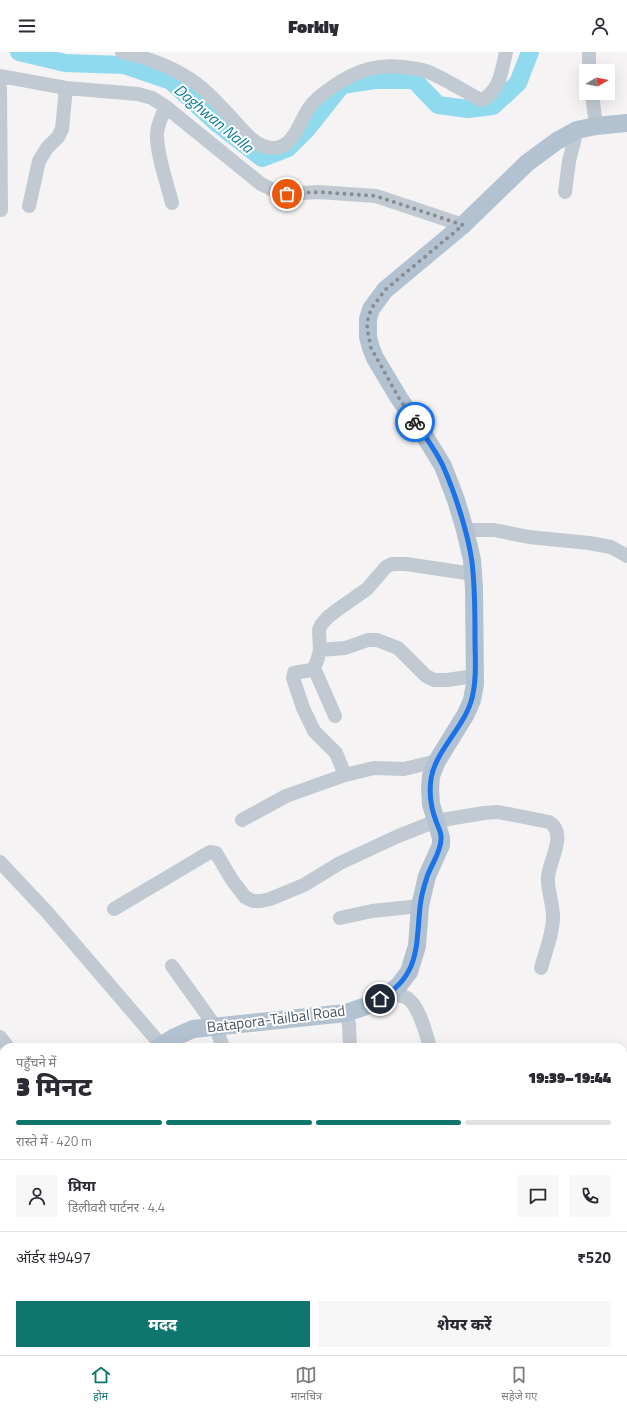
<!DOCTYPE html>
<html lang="hi">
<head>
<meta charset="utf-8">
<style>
  :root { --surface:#fff; --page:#f7f7f7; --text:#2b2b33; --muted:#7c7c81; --line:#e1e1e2; --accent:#0f766e }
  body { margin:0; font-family:"Titillium Web","Noto Sans Devanagari",sans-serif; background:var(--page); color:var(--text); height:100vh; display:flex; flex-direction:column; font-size:15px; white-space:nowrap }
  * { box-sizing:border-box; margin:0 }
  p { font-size:13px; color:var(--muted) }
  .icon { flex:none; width:22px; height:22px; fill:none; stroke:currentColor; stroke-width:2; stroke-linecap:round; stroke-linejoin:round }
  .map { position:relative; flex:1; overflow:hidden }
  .side { position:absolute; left:0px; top:991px; width:627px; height:312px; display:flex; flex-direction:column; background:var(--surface); border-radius:12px 12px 0 0; box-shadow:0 4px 16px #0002 }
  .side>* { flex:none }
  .needle { width:26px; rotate:81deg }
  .tools { position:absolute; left:579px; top:12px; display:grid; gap:8px }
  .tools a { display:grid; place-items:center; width:36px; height:36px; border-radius:0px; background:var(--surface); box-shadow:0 4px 16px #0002; font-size:20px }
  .pin { position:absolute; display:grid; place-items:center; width:34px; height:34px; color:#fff; margin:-17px; border:2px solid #fff; border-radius:50%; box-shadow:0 1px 4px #0007 }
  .courier { position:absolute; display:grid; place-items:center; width:40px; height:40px; margin:-20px; border:3px solid #1a73e8; border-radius:50%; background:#fff; color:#222; box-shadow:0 1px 5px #0007 }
  .head em { font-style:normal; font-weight:800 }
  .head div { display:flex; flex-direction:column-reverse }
  .head { display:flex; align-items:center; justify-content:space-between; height:68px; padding:0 16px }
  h1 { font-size:26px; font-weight:800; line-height:30px }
  .bar { display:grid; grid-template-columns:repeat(4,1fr); gap:6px 4px; align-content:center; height:48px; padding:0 16px }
  .bar i { height:5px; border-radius:3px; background:var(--line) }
  .bar .selected { background:var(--accent) }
  .bar p { grid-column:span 4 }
  .line { display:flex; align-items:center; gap:10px; padding:0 16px; border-top:1px solid var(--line) }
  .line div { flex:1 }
  .round { display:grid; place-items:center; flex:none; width:42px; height:42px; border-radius:0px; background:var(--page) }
  .button { display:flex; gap:8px; margin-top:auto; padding:8px 16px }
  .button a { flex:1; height:46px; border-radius:0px; background:var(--accent); color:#fff; font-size:16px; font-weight:800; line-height:46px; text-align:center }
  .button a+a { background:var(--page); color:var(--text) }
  header { display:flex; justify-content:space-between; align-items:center; height:52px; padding:0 16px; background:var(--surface); font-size:18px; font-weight:800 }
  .menu { display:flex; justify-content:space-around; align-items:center; height:56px; border-top:1px solid var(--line); background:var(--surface); font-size:11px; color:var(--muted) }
  .menu a { display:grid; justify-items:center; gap:2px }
  .menu .selected { color:var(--accent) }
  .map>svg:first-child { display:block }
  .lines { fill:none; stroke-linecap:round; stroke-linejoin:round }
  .river { stroke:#90daee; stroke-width:18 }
  .minor { stroke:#c1cad2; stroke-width:14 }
  .major { stroke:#b3c2d1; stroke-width:18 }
  .done { stroke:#868d94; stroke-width:4; stroke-dasharray:0 7.2 }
  .route { stroke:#1a73e8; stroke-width:5 }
  .labels { text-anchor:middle; stroke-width:4; stroke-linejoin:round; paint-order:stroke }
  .street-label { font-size:15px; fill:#4a5661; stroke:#fff }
  .water-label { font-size:16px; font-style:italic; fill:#0c7c9b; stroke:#fff }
</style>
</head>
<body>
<header><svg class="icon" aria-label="menu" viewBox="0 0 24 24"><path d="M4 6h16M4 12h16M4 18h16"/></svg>Forkly<svg class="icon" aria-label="person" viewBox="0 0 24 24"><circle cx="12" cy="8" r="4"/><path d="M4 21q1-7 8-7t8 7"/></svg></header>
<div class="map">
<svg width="627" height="1303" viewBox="0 0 627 1303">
  <rect width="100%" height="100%" fill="#f5f3f3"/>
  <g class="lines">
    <path class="river" d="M 19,0 L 65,11 L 124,13 L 171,29 L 218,72 L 262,106 L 288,96 L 307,77 L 342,33 L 375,28 L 414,28 L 438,53 L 468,57 L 493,54 L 518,31 L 530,0"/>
    <path class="minor" d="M 122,0 C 143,5 166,12 185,24 C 201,33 215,48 228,62 C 240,74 253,95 272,96 C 294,97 299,70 309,56 C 315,47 322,42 331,36 C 357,17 379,11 411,16 C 416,17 421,17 426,19 C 444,26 462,38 479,47 L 482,48 C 500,39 502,17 506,0
      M 589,0 L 589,19
      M 0,24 L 66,36 L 138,42 L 152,46 L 166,55 L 261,132 L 273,138 L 287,142 L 318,140 L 376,144 L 463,173
      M 0,36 L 1,158
      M 592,41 L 596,74
      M 166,55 C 162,63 158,72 157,81 C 156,101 167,131 172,151
      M 565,140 L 569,109 L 577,78
      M 29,154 L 39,109 L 47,96 L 58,85 L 62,77 L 66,36
      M 465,478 L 494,478 L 529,485 L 589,491 L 611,495 L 627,504
      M 320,598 L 345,596 L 368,588 L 377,588 L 398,596 L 426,624 L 434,628 L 447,628 L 475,624
      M 314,616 L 335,664
      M 345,723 L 336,701 L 314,679 L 303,656 L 293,626 L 294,621 L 311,618 L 314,616 L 318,606 L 320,598 L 319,578 L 321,573 L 327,566 L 337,558 L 367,537 L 386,515 L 392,512 L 406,512 L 473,522
      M 242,768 L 286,744 L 345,723 L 374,716 L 404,717 L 437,709
      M 0,810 L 47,860 L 161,993
      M 114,857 L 210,800 L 216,801 L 232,828 L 245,845 L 253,849 L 261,849 L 270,847 L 304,833 L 340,811 L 396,785 L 436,769 L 484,761 L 498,760 L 549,770 C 568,781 549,809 548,825 C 547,839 554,853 553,868 C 552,884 545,901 541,916
      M 340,866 L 372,859 L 420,854
      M 172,914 L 215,974 L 223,995
      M 389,942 C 395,943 402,943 407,946 C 419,953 426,982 430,995
      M 346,961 L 349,972 L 350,995
      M 0,985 L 8,995
      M 0,1104 L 4,1110
      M 0,1237 L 4,1242
      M 68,1299 L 69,1303
      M 1,1303 L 1,1296 L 4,1291"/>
    <path class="major" d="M 159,995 L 175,985 L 193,977 L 346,961 L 372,952 L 389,942 L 399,933 L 409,920 L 417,894 L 420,854 L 427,824 L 441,793 L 441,786 L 431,752 L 430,737 L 431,724 L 437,709 L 466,662 L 472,648 L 475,632 L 474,536 L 472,508 L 465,478 L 456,448 L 443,414 L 424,383 L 399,346 L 375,306 L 371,296 L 368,285 L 368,267 L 371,257 L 385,238 L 463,173 L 527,111 L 557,89 L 577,78 L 596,74 L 627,71
      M 0,1125 L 4,1121"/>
  </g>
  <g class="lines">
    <path class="done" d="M 287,142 L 318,140 L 376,144 L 463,173 L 385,238 L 371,257 L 368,267 L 367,276 L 371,296 L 399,346 L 415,370"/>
    <path class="route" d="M 380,947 C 420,924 416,894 420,855 C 421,845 424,834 427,825 C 431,813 441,800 441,787 C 442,781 438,775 436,769 C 431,756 429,741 431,727 C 435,699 465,675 472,646 C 477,626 475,605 475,584 C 475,559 475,535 472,510 C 468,481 455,441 443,414 C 436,399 425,384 415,370"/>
  </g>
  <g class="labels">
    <g class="street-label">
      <text transform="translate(276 967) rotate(-7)" y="5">Batapora-Tailbal Road</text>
    </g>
    <g class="water-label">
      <text transform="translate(214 66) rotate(40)" y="6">Daghwan Nalla</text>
    </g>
  </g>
</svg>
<div class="tools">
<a><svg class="needle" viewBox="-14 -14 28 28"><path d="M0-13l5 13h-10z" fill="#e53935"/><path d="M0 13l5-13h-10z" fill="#7c7c81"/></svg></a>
</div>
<div class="pin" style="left:287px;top:142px;background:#ea580c"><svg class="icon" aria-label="bag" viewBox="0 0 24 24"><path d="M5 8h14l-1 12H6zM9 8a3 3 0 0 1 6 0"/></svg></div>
<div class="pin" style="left:380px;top:947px;background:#1f2937"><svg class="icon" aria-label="home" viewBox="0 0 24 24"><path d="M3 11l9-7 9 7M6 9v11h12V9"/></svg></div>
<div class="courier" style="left:415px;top:370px"><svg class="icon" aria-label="bike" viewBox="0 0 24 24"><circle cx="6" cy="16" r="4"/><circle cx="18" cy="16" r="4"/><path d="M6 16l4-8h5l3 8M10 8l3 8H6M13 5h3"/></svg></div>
<section class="side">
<div class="head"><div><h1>3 मिनट</h1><p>पहुँचने में</p></div><em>19:39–19:44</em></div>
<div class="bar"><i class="selected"></i><i class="selected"></i><i class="selected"></i><i></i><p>रास्ते में · 420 m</p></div>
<div class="line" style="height:72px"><a class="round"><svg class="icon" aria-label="person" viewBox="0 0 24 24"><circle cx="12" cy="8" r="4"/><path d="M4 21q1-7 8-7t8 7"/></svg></a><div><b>प्रिया</b><p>डिलीवरी पार्टनर · 4.4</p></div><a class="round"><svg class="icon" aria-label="chat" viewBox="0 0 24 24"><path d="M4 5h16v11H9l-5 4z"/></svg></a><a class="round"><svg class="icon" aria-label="phone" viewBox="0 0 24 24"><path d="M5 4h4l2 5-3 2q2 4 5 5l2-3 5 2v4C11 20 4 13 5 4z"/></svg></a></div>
<div class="line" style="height:52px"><div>ऑर्डर #9497</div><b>₹520</b></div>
<div class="button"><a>मदद</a><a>शेयर करें</a></div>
</section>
</div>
<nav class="menu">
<a class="selected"><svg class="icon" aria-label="home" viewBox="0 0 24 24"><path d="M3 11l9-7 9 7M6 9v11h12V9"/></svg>होम</a>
<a><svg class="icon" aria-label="map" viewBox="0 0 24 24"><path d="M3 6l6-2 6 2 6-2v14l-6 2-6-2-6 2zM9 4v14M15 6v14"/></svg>मानचित्र</a>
<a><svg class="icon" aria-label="saved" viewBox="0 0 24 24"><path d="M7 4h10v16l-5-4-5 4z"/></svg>सहेजे गए</a>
</nav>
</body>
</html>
